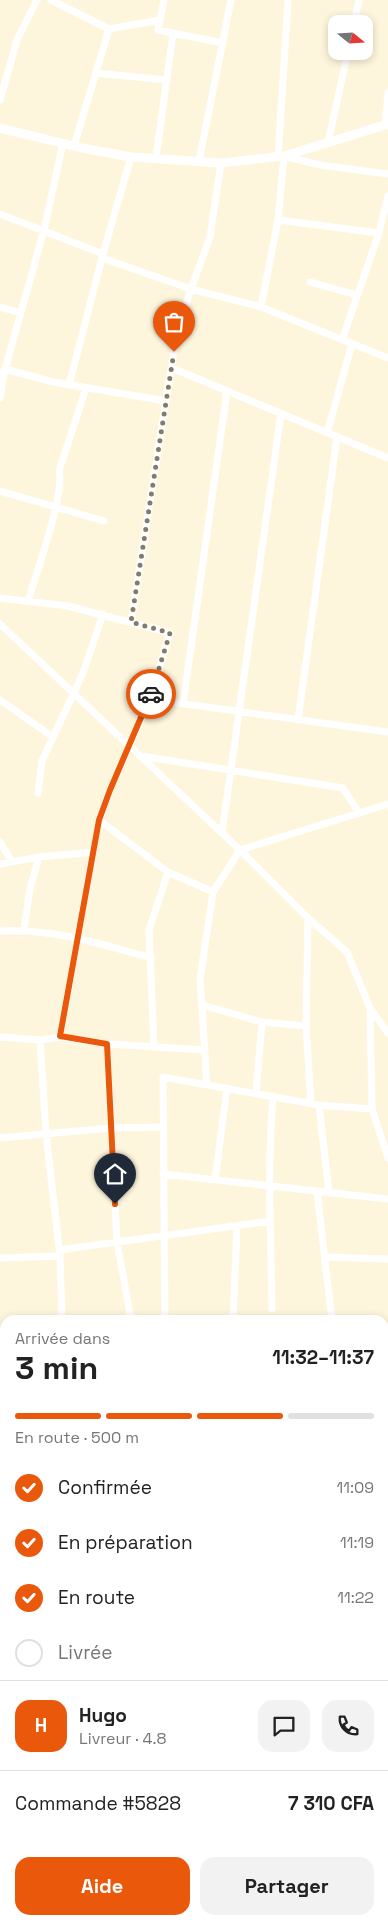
<!DOCTYPE html>
<html lang="fr">
<head>
<meta charset="utf-8">
<style>
  :root { --surface:#fff; --page:#f2f2f2; --text:#222; --muted:#767676; --line:#e0e0e0; --accent:#ea580c }
  body { margin:0; font-family:"Space Grotesk",sans-serif; background:var(--page); color:var(--text); height:100vh; display:flex; flex-direction:column; font-size:19px; white-space:nowrap }
  * { box-sizing:border-box; margin:0 }
  p { font-size:16px; color:var(--muted) }
  .icon { flex:none; width:28px; height:28px; fill:none; stroke:currentColor; stroke-width:2; stroke-linecap:round; stroke-linejoin:round }
  .map { position:relative; flex:1; overflow:hidden }
  .details { position:absolute; left:0px; top:1315px; width:389px; height:610px; display:flex; flex-direction:column; background:var(--surface); border-radius:15px 15px 0 0; box-shadow:0 2px 8px #0003 }
  .details>* { flex:none }
  .needle { width:32px; rotate:108deg }
  .controls { position:absolute; left:328px; top:15px; display:grid; gap:10px }
  .controls a { display:grid; place-items:center; width:45px; height:45px; border-radius:10px; background:var(--surface); box-shadow:0 2px 8px #0003; font-size:25px }
  .pin { position:absolute; display:grid; place-items:center; width:42px; height:42px; color:#fff; margin:-51px -21px; border-radius:50% 50% 50% 0; rotate:-45deg; box-shadow:0 0 5px #0007 }
  .pin .icon { rotate:45deg }
  .courier { position:absolute; display:grid; place-items:center; width:50px; height:50px; margin:-25px; border:4px solid #ea580c; border-radius:50%; background:#fff; color:#222; box-shadow:0 1px 6px #0007 }
  .headline em { font-style:normal; font-weight:800 }
  .headline div { display:flex; flex-direction:column-reverse }
  .headline { display:flex; align-items:center; justify-content:space-between; height:85px; padding:0 15px }
  h1 { font-size:32px; font-weight:800; line-height:38px }
  .bar { display:grid; grid-template-columns:repeat(4,1fr); gap:8px 5px; align-content:center; height:60px; padding:0 15px }
  .bar i { height:6px; border-radius:4px; background:var(--line) }
  .bar .current { background:var(--accent) }
  .bar p { grid-column:span 4 }
  .line { display:flex; align-items:center; gap:12px; padding:0 15px; border-top:1px solid var(--line) }
  .line div { flex:1 }
  .round { display:grid; place-items:center; flex:none; width:52px; height:52px; border-radius:15px; background:var(--page) }
  ol { padding:0 15px; list-style:none }
  li { display:flex; align-items:center; gap:15px; height:55px }
  li p { margin-inline-start:auto }
  li .icon { padding:5px; border-radius:50%; background:var(--accent); color:#fff; stroke-width:4 }
  li:last-child { color:var(--muted) }
  li i { width:28px; height:28px; border:2px solid var(--line); border-radius:50% }
  .button { display:flex; gap:10px; margin-top:auto; padding:10px 15px }
  .button a { flex:1; height:58px; border-radius:15px; background:var(--accent); color:#fff; font-size:20px; font-weight:800; line-height:58px; text-align:center }
  .button a+a { background:var(--page); color:var(--text) }
  .map>svg:first-child { display:block }
  .lines { fill:none; stroke-linecap:round; stroke-linejoin:round }
  .minor { stroke:#fff; stroke-width:7 }
  .tertiary { stroke:#fff; stroke-width:9 }
  .done { stroke:#817c6b; stroke-width:5; stroke-dasharray:0 9 }
  .route { stroke:#ea580c; stroke-width:6 }
</style>
</head>
<body>
<div class="map">
<svg width="388" height="1925" viewBox="0 0 388 1925">
  <rect width="100%" height="100%" fill="#fef6dc"/>
  <g class="lines">
    <path class="minor" d="M 51,0 L 109,29 L 160,20
      M 164,0 L 158,30 L 223,43
      M 354,24 L 359,0
      M 96,73 L 166,80
      M 0,100 L 17,40 L 37,0
      M 385,125 L 388,93
      M 328,143 L 348,51
      M 74,146 L 109,29
      M 278,157 L 288,0
      M 156,158 L 173,33
      M 199,161 L 231,0
      M 0,214 L 103,254
      M 278,220 L 379,233
      M 102,258 L 191,289 L 261,307 L 388,358
      M 310,282 L 357,295
      M 0,307 L 21,313
      M 261,307 L 278,220 L 284,156 L 320,165 L 388,174
      M 342,340 L 379,233 L 388,196
      M 172,368 L 388,458
      M 5,369 L 53,382 L 166,401
      M 0,372 L 4,373 L 44,230 L 63,143
      M 69,385 L 103,254 L 131,157
      M 0,398 L 4,373
      M 327,433 L 352,344
      M 0,491 L 104,521
      M 0,598 L 68,606 L 170,633 L 150,699 L 110,790 L 99,820 L 60,1037
      M 28,601 C 36,574 65,494 59,471 L 86,388
      M 131,622 L 176,337 L 191,289 L 210,237 L 221,163
      M 0,624 L 240,850 L 308,918 L 347,952 L 370,1008 L 388,1033
      M 150,699 L 388,732
      M 0,700 L 53,737
      M 183,704 L 227,391
      M 298,720 L 337,437
      M 141,756 L 343,788 L 359,813
      M 38,793 L 42,761 L 83,673 L 103,614
      M 99,820 L 168,872 L 213,892
      M 222,833 L 281,413
      M 0,842 L 12,862
      M 0,864 L 39,857 L 93,852
      M 308,918 L 306,1026 L 311,1103
      M 24,930 L 30,888 L 39,857
      M 0,931 C 52,928 101,944 151,958
      M 202,1005 L 262,1022 L 306,1026
      M 370,1008 L 372,1109 L 388,1158
      M 0,1037 L 40,1040 L 60,1037 L 107,1044 L 205,1050
      M 40,1040 L 46,1133 L 60,1256 L 62,1320
      M 107,1044 L 117,1242 L 131,1320
      M 154,1047 L 149,930 L 168,872
      M 207,1085 L 200,979 L 213,892 L 240,850 L 388,804
      M 256,1093 L 262,1022
      M 319,1105 L 329,1193
      M 0,1138 L 111,1128 L 163,1127
      M 163,1174 L 388,1199
      M 215,1180 L 227,1088
      M 317,1192 L 332,1320
      M 59,1250 L 270,1221
      M 325,1257 L 388,1259
      M 0,1258 L 60,1256
      M 272,1309 C 271,1238 267,1167 273,1096
      M 165,1320 L 163,1077 L 319,1105 L 372,1109
      M 233,1320 L 237,1226
      M 384,1356 L 388,1356
      M 0,1436 L 5,1436
      M 384,1497 L 388,1497
      M 0,1535 L 5,1588
      M 384,1598 L 388,1598
      M 384,1624 L 388,1624
      M 0,1690 L 5,1690
      M 384,1695 L 388,1695
      M 384,1778 L 388,1779
      M 0,1779 L 5,1779
      M 384,1836 L 388,1836
      M 0,1846 L 5,1847
      M 0,1893 L 5,1893
      M 27,1925 L 27,1920
      M 154,1925 L 154,1920
      M 216,1925 L 217,1920
      M 281,1925 L 281,1920
      M 341,1925 L 341,1920"/>
    <path class="tertiary" d="M 0,128 L 82,148 L 131,157 L 221,163 L 284,156 L 388,124"/>
  </g>
  <g class="lines">
    <path class="done" d="M 151,694 L 170,633 L 131,622 L 174,352"/>
    <path class="route" d="M 115,1204 L 107,1044 L 60,1036 L 99,820 L 110,790 L 151,694"/>
  </g>
</svg>
<div class="controls">
<a><svg class="needle" viewBox="-14 -14 28 28"><path d="M0-13l5 13h-10z" fill="#e53935"/><path d="M0 13l5-13h-10z" fill="#767676"/></svg></a>
</div>
<div class="pin" style="left:174px;top:352px;background:#ea580c"><svg class="icon" aria-label="bag" viewBox="0 0 24 24"><path d="M5 8h14l-1 12H6zM9 8a3 3 0 0 1 6 0"/></svg></div>
<div class="pin" style="left:115px;top:1204px;background:#1f2937"><svg class="icon" aria-label="home" viewBox="0 0 24 24"><path d="M3 11l9-7 9 7M6 9v11h12V9"/></svg></div>
<div class="courier" style="left:151px;top:694px"><svg class="icon" aria-label="car" viewBox="0 0 24 24"><path d="M5 17H2v-5l4-1 3-4h7l3 4 3 1v5h-3M9 17h6M6 11h13"/><circle cx="7" cy="17" r="2"/><circle cx="17" cy="17" r="2"/></svg></div>
<section class="details">
<div class="headline"><div><h1>3 min</h1><p>Arrivée dans</p></div><em>11:32–11:37</em></div>
<div class="bar"><i class="current"></i><i class="current"></i><i class="current"></i><i></i><p>En route · 500 m</p></div>
<ol>
<li><svg class="icon" aria-label="check" viewBox="0 0 24 24"><path d="M5 12l5 5 9-10"/></svg>Confirmée<p>11:09</p></li>
<li><svg class="icon" aria-label="check" viewBox="0 0 24 24"><path d="M5 12l5 5 9-10"/></svg>En préparation<p>11:19</p></li>
<li><svg class="icon" aria-label="check" viewBox="0 0 24 24"><path d="M5 12l5 5 9-10"/></svg>En route<p>11:22</p></li>
<li><i></i>Livrée</li>
</ol>
<div class="line" style="height:90px"><b class="round" style="background:var(--accent);color:#fff">H</b><div><b>Hugo</b><p>Livreur · 4.8</p></div><a class="round"><svg class="icon" aria-label="chat" viewBox="0 0 24 24"><path d="M4 5h16v11H9l-5 4z"/></svg></a><a class="round"><svg class="icon" aria-label="phone" viewBox="0 0 24 24"><path d="M5 4h4l2 5-3 2q2 4 5 5l2-3 5 2v4C11 20 4 13 5 4z"/></svg></a></div>
<div class="line" style="height:65px"><div>Commande #5828</div><b>7 310 CFA</b></div>
<div class="button"><a>Aide</a><a>Partager</a></div>
</section>
</div>
</body>
</html>
